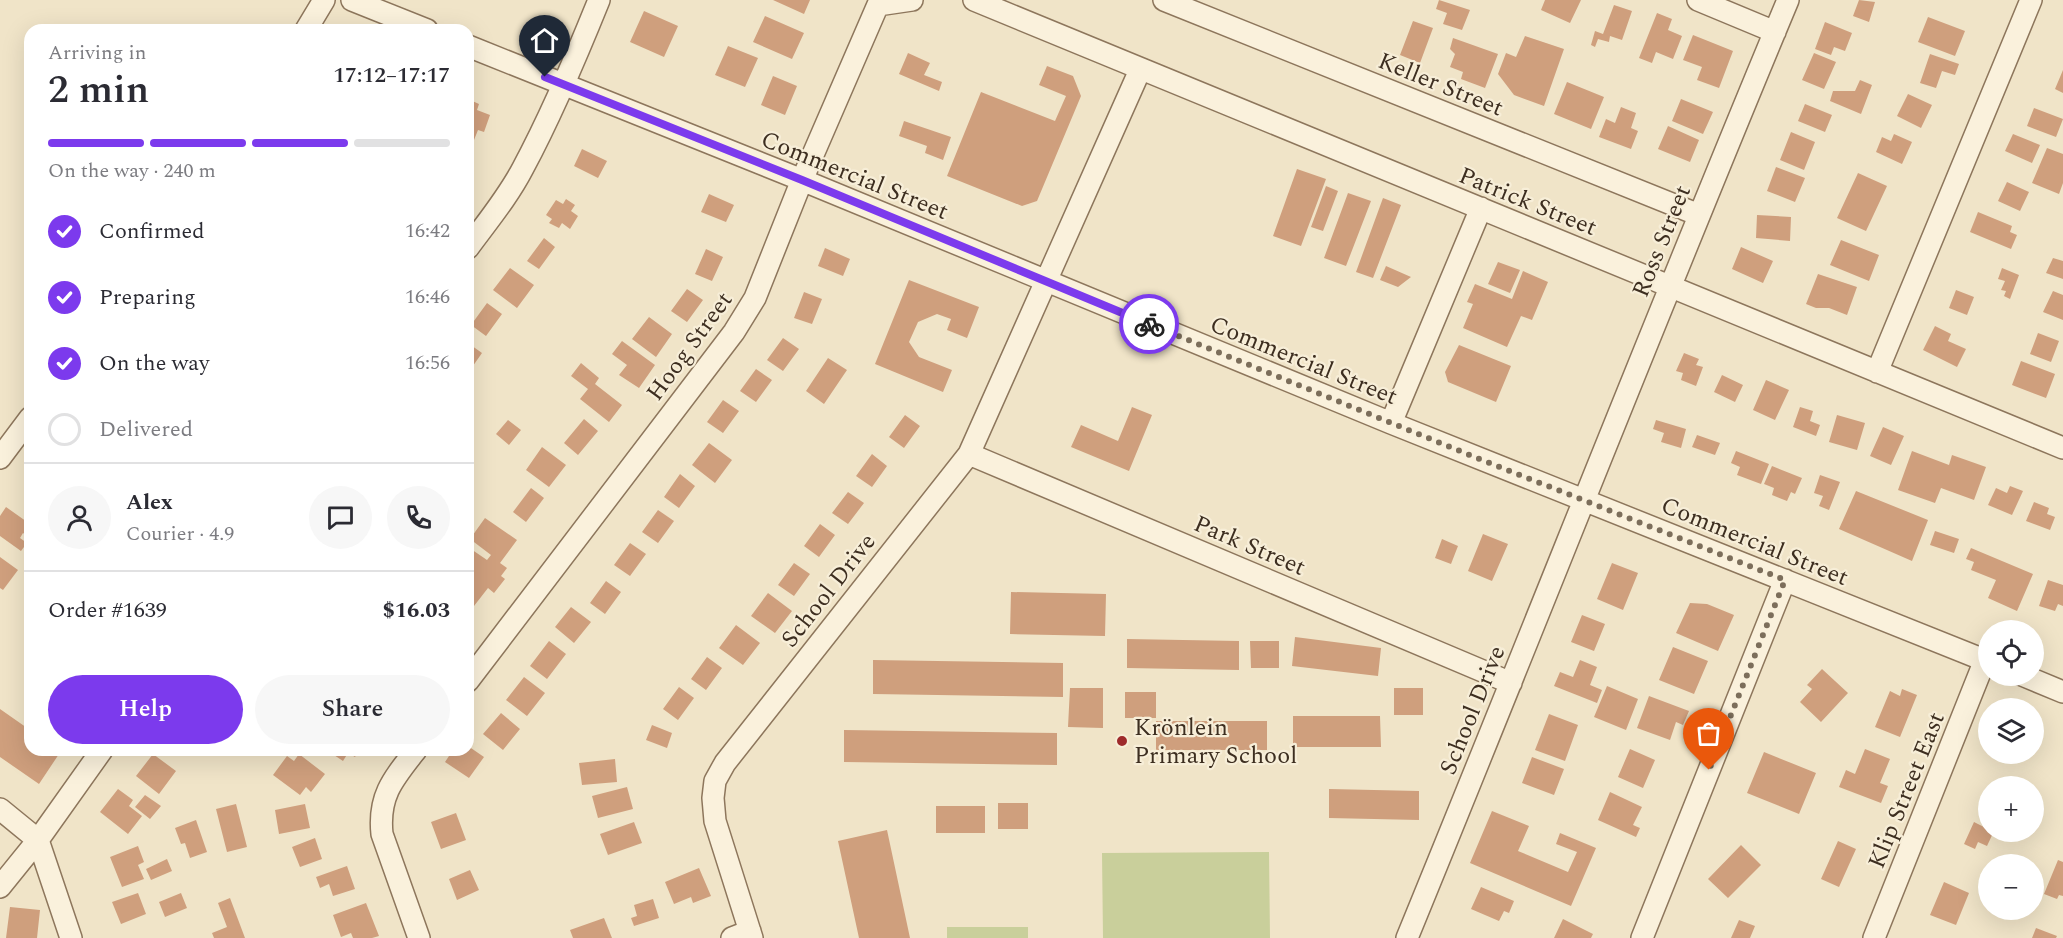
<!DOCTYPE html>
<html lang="en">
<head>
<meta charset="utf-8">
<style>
  :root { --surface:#fff; --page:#f7f7f7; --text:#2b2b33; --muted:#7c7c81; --line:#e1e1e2; --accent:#7c3aed }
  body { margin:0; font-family:Spectral,serif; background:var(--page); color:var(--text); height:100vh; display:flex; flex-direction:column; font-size:22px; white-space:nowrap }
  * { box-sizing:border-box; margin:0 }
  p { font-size:20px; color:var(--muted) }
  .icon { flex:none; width:33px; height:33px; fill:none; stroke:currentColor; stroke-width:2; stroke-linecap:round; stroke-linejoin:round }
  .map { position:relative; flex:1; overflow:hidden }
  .side { position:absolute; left:24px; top:24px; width:450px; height:732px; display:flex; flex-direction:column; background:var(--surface); border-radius:18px; box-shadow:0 6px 24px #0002 }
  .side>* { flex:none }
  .tools { position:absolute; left:1978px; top:620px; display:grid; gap:12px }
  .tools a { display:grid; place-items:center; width:66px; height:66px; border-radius:50%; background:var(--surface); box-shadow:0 6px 24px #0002; font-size:30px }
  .pin { position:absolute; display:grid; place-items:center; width:51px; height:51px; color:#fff; margin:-62px -26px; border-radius:50% 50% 50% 0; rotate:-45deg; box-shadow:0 0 6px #0007 }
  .pin .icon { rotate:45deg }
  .courier { position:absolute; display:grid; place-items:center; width:60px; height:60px; margin:-30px; border:4px solid #7c3aed; border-radius:50%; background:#fff; color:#222; box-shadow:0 2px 8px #0007 }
  .overview em { font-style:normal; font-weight:600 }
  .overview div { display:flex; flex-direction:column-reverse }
  .overview { display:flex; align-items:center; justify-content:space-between; height:102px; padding:0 24px }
  h1 { font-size:39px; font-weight:600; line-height:45px }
  .bar { display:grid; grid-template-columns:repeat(4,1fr); gap:9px 6px; align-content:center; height:72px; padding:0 24px }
  .bar i { height:8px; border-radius:4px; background:var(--line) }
  .bar .current { background:var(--accent) }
  .bar p { grid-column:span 4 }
  .line { display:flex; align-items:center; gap:15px; padding:0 24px; border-top:2px solid var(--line) }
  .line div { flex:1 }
  .round { display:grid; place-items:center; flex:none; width:63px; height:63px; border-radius:32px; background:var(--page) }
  ol { padding:0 24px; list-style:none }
  li { display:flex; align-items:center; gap:18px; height:66px }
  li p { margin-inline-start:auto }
  li .icon { padding:6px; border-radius:50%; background:var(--accent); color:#fff; stroke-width:4 }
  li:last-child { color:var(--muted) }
  li i { width:33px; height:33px; border:3px solid var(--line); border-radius:50% }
  .cta { display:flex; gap:12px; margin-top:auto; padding:12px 24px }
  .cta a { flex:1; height:69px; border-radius:36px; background:var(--accent); color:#fff; font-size:24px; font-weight:600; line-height:69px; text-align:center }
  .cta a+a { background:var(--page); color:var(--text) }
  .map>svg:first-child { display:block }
  .green { fill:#c9cf9b }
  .building { fill:#cf9f7d }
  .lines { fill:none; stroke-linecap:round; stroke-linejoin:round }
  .minor-casing { stroke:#8d765c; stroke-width:24 }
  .minor { stroke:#faf1dc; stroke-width:21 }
  .done { stroke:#7c6e5b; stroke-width:6; stroke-dasharray:0 10.8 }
  .route { stroke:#7c3aed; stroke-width:8 }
  .poi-dot { fill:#9e2a2b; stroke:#f7eed8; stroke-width:2 }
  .labels { text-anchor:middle; stroke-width:4.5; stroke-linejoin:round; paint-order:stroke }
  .street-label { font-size:24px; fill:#3d2e20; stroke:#f7eed8 }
  .poi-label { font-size:24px; fill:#3d2e20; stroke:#f7eed8; text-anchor:start }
</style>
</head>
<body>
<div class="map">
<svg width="2063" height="938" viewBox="0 0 2063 938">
  <rect width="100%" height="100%" fill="#f0e4c8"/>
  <path class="green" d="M 1269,852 L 1270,938 L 1103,938 L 1102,853 Z
    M 947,927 L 1028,927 L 1028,938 L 947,938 Z"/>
  <path class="building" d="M 773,0 L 810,0 L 804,14 Z
    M 1439,0 L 1470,10 L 1462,30 L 1443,24 L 1447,13 L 1436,9 Z
    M 1545,0 L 1581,0 L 1570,23 L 1541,10 Z
    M 1859,0 L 1875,2 L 1869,22 L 1853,16 Z
    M 1614,5 L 1632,11 L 1622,40 L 1610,36 L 1609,42 L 1598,39 L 1595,47 L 1591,45 L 1595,31 L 1603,34 Z
    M 644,11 L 678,26 L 664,57 L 630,42 Z
    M 1657,13 L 1672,19 L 1668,30 L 1682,36 L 1673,59 L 1656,52 L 1652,63 L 1639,58 Z
    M 765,16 L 804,33 L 792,59 L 753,42 Z
    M 1928,17 L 1965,31 L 1955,56 L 1918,42 Z
    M 1413,21 L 1433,28 L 1420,63 L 1400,55 Z
    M 1825,22 L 1852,33 L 1845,51 L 1834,47 L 1831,55 L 1815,49 Z
    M 1693,35 L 1733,51 L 1719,88 L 1697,80 L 1702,67 L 1683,60 Z
    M 1525,36 L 1564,49 L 1544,106 L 1514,95 L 1498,74 L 1506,53 L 1516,57 Z
    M 1453,38 L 1498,54 L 1485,88 L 1461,79 L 1463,72 L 1450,67 L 1455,54 L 1450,49 Z
    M 728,46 L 758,58 L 745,87 L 715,75 Z
    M 908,53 L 930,63 L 924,75 L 942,82 L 939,91 L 899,74 Z
    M 1814,53 L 1836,62 L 1824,89 L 1802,80 Z
    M 1930,54 L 1959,64 L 1955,75 L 1942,71 L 1936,88 L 1920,83 Z
    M 1047,66 L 1073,76 L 1081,96 L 1037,201 L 1022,206 L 947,176 L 981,92 L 1055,121 L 1066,96 L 1039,85 Z
    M 2063,70 L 2063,93 L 2055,89 Z
    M 773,76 L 797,86 L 785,115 L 761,105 Z
    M 1860,80 L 1872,85 L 1861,114 L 1830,101 L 1833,91 L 1855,91 Z
    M 1567,82 L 1604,97 L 1591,129 L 1554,114 Z
    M 1908,94 L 1932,105 L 1921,128 L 1897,116 Z
    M 468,99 L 479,104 L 477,110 L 490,115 L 484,132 L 478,130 L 474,140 L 468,137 Z
    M 1681,99 L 1713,112 L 1703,134 L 1672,121 Z
    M 1805,104 L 1832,115 L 1825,132 L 1798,121 Z
    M 1621,107 L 1636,113 L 1631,128 L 1638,131 L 1631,149 L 1599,137 L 1606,119 L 1615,123 Z
    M 2034,108 L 2063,119 L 2056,137 L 2027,126 Z
    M 904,121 L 951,137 L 943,160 L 925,153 L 927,146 L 899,136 Z
    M 1668,126 L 1699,140 L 1690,162 L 1658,149 Z
    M 1791,132 L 1815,142 L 1804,170 L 1780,160 Z
    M 1894,134 L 1912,142 L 1902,164 L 1876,152 L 1882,137 L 1891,141 Z
    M 2013,134 L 2040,145 L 2032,163 L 2005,151 Z
    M 2047,148 L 2063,154 L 2063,183 L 2059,194 L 2032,183 Z
    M 582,149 L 607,161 L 598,178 L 574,166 Z
    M 1776,167 L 1805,178 L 1795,202 L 1767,191 Z
    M 1297,169 L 1326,179 L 1301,246 L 1273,236 Z
    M 1858,173 L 1887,186 L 1866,231 L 1837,218 Z
    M 2007,182 L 2029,192 L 2020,211 L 1998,201 Z
    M 1326,186 L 1338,191 L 1323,231 L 1311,227 Z
    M 1348,193 L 1371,201 L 1346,266 L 1324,258 Z
    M 709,194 L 734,205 L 726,222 L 701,212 Z
    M 1383,198 L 1401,205 L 1373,278 L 1356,272 Z
    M 566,199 L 575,205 L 571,211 L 578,216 L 570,229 L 562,223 L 559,228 L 549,223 L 552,219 L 546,215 L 556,200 L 563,204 Z
    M 1978,212 L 2012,226 L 2010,232 L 2017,235 L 2011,249 L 1970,232 Z
    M 1757,215 L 1791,217 L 1790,241 L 1756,238 Z
    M 544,238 L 555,247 L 539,269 L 527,261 Z
    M 1841,240 L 1879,255 L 1869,281 L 1830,265 Z
    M 1741,247 L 1773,261 L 1763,283 L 1732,269 Z
    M 825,248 L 850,259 L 843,276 L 818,266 Z
    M 706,249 L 723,257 L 712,281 L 695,274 Z
    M 2053,258 L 2063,261 L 2063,279 L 2046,273 Z
    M 1498,262 L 1520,270 L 1510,293 L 1488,284 Z
    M 1386,266 L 1411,277 L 1398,287 L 1380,280 Z
    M 510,268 L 534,285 L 517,308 L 493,290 Z
    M 2002,268 L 2019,275 L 2010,299 L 2004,296 L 2006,291 L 2001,290 L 2005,281 L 1998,279 Z
    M 1523,271 L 1548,282 L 1532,320 L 1521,316 L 1507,347 L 1463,328 L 1473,304 L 1467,302 L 1475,284 L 1512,299 Z
    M 1818,274 L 1857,287 L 1847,315 L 1829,308 L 1816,308 L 1806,304 Z
    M 909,280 L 979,307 L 967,338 L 947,330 L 951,319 L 937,314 L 918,322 L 909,342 L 919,357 L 952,370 L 943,392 L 875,364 Z
    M 687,289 L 703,300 L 687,322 L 671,311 Z
    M 1956,290 L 1974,297 L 1967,315 L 1949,308 Z
    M 2053,291 L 2063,295 L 2063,320 L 2043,312 Z
    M 804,292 L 822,299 L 812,324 L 794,318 Z
    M 487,303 L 502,314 L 486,336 L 471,325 Z
    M 649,317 L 672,334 L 656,357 L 632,339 Z
    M 1935,326 L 1951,334 L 1948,341 L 1966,349 L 1957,367 L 1923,350 Z
    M 2038,333 L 2059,341 L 2051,362 L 2030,354 Z
    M 783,338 L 799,349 L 783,371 L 767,360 Z
    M 622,341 L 655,365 L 639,388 L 619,375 L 627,365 L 612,354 Z
    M 468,343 L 482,353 L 468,373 Z
    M 1459,345 L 1511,366 L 1496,402 L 1448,382 L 1445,372 Z
    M 1684,353 L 1699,359 L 1696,365 L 1703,367 L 1696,386 L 1681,380 L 1683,373 L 1676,371 Z
    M 828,358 L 847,370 L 824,404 L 806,391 Z
    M 2021,361 L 2055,374 L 2046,398 L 2012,385 Z
    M 581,363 L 599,378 L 595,384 L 622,405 L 609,422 L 580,399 L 588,389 L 571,376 Z
    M 756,369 L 772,380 L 756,402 L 740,391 Z
    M 1722,375 L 1743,385 L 1735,402 L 1714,392 Z
    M 1766,380 L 1789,390 L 1775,420 L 1753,410 Z
    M 723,400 L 739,411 L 723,433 L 707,422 Z
    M 1132,407 L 1152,415 L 1129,471 L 1071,447 L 1081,425 L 1118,441 Z
    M 1800,407 L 1813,411 L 1810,421 L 1820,425 L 1816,436 L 1793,427 Z
    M 905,415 L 920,426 L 904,448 L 889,437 Z
    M 1837,415 L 1865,423 L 1857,450 L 1829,442 Z
    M 584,419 L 598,431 L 578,455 L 564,443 Z
    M 508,420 L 521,430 L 509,445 L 496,434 Z
    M 1656,420 L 1686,429 L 1681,448 L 1661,442 L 1664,433 L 1653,429 Z
    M 1883,427 L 1904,436 L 1891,465 L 1870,456 Z
    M 1697,435 L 1720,443 L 1715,455 L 1692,447 Z
    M 709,443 L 732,460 L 715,483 L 692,465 Z
    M 542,447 L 566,465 L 549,487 L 526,470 Z
    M 1736,451 L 1769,464 L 1761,484 L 1737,475 L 1740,467 L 1731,463 Z
    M 1912,451 L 1949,465 L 1952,455 L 1986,467 L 1974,500 L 1941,488 L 1935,503 L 1898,490 Z
    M 872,454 L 887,466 L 872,487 L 856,476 Z
    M 1772,466 L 1802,478 L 1795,494 L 1791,492 L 1787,501 L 1772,495 L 1774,488 L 1764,484 Z
    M 680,474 L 695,486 L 679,508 L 664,497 Z
    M 1820,475 L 1840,482 L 1829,510 L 1819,506 L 1823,496 L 1814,493 Z
    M 2010,486 L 2023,491 L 2012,515 L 1988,505 L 1996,488 L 2007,493 Z
    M 531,488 L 544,498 L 526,522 L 513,512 Z
    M 1856,491 L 1928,520 L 1912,561 L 1839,529 Z
    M 848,492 L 864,503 L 848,524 L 832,513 Z
    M 2034,502 L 2049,508 L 2047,514 L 2055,517 L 2050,530 L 2026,521 Z
    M 6,507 L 30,524 L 30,538 L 23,533 L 20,538 L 27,543 L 21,551 L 0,536 L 0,516 Z
    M 658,510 L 674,521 L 658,543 L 642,532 Z
    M 485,518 L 517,540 L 500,563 L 507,568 L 501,576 L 505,579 L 494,593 L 488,588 L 474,606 L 468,601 L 468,547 L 487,560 L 491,555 L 470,539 Z
    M 820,524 L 835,535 L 819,557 L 804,546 Z
    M 1935,531 L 1959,539 L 1954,553 L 1930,545 Z
    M 1483,534 L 1508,544 L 1492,581 L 1468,571 Z
    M 1442,539 L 1458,546 L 1451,564 L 1435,558 Z
    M 630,543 L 646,554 L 630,576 L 614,565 Z
    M 1971,548 L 2033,574 L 2017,611 L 1988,598 L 1996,580 L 1971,570 L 1974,562 L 1966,559 Z
    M 0,557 L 18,570 L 3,590 L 0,588 Z
    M 794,563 L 810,574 L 794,596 L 778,585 Z
    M 1612,563 L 1638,573 L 1623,610 L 1597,599 Z
    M 2048,580 L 2063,585 L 2063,606 L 2058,604 L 2055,611 L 2039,606 Z
    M 606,581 L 621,592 L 605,614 L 590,603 Z
    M 1011,592 L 1106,594 L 1105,636 L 1010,634 Z
    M 768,593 L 792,611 L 775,633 L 751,616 Z
    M 1690,603 L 1707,604 L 1734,615 L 1718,651 L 1676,633 Z
    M 571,607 L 591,622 L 574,643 L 555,627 Z
    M 1582,615 L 1605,624 L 1594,651 L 1571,642 Z
    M 736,625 L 760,643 L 743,665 L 719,648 Z
    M 1295,637 L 1381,648 L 1378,676 L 1292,666 Z
    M 1127,639 L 1239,641 L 1239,670 L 1127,668 Z
    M 549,641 L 566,654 L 547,679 L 530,666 Z
    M 1250,641 L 1279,641 L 1279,668 L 1251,668 Z
    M 1673,647 L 1708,661 L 1694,694 L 1659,680 Z
    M 707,657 L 722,668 L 706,690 L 691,679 Z
    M 873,660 L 1063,663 L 1063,697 L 873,694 Z
    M 1580,660 L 1597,667 L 1590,685 L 1602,690 L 1597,703 L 1554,686 L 1560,672 L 1573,677 Z
    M 1822,669 L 1848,693 L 1821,722 L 1800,702 L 1812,689 L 1807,685 Z
    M 524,677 L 545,693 L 527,716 L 506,700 Z
    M 1607,686 L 1638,699 L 1626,730 L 1594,717 Z
    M 679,687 L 694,698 L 678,720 L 663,709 Z
    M 1070,688 L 1103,688 L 1103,728 L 1068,727 Z
    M 1394,688 L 1423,688 L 1423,715 L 1394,715 Z
    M 1902,689 L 1917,695 L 1900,737 L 1875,727 L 1890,691 L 1900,696 Z
    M 1125,692 L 1156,692 L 1156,718 L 1125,718 Z
    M 1649,696 L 1689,711 L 1683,725 L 1676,722 L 1670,740 L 1637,728 Z
    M 0,709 L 30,730 L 30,750 L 61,751 L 39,784 L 0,757 Z
    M 501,713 L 520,729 L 503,750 L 483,734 Z
    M 1549,714 L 1578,725 L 1565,761 L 1535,750 Z
    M 1293,716 L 1380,716 L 1381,747 L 1293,747 Z
    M 1156,721 L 1267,721 L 1267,750 L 1156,750 Z
    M 652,725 L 672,733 L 667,748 L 646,740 Z
    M 844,730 L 1057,733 L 1057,765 L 844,762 Z
    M 468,746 L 484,757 L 469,778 L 445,762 L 453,750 L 468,750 Z
    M 1630,749 L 1655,760 L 1643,788 L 1618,777 Z
    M 1865,749 L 1890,759 L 1880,783 L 1888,786 L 1881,803 L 1839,787 L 1846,770 L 1855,774 Z
    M 329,750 L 359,750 L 355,757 L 348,753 L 343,761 L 328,751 Z
    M 1764,752 L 1816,773 L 1799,814 L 1747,793 Z
    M 153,754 L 176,771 L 159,794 L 136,776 Z
    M 299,754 L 325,774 L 311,792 L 306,787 L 300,795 L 273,775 L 287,756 L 294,761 Z
    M 1532,757 L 1564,769 L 1554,795 L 1522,783 Z
    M 615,759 L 617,782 L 582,785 L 579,763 Z
    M 627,787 L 633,809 L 598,818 L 592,796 Z
    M 118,789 L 133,800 L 129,806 L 142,816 L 128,834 L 100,812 Z
    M 1329,789 L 1419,791 L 1419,820 L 1329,818 Z
    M 1610,792 L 1642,807 L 1633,825 L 1640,828 L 1636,837 L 1598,820 Z
    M 145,795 L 161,806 L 150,819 L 135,807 Z
    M 998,803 L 1028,803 L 1028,829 L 998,829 Z
    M 236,804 L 247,847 L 227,852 L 216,809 Z
    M 305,804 L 310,828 L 279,834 L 275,810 Z
    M 936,806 L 985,806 L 985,833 L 936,833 Z
    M 1492,811 L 1529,826 L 1518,851 L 1568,872 L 1577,852 L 1556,844 L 1560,833 L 1596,848 L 1571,906 L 1470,863 Z
    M 456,813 L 466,840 L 441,849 L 431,822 Z
    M 1989,816 L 1989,831 L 1994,831 L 1987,846 L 1978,842 L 1975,849 L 1964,844 L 1974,822 L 1984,827 Z
    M 196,820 L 207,852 L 190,858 L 185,843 L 181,844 L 175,828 Z
    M 634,822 L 642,843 L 608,855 L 600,834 Z
    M 887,830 L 910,938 L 859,938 L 838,841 Z
    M 315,838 L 322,859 L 300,867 L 292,847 Z
    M 1838,841 L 1856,849 L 1839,887 L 1821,879 Z
    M 1741,845 L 1761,865 L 1728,898 L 1708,879 Z
    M 138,846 L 144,862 L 138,865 L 144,879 L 122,887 L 110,857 Z
    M 167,859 L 172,871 L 151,880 L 146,869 Z
    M 2058,860 L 2063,862 L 2063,896 L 2059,895 L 2057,899 L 2044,894 Z
    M 347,866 L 355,889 L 333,896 L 329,884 L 320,888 L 316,877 Z
    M 699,868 L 711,896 L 693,903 L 691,897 L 674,904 L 665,882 Z
    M 470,870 L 479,890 L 457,900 L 449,879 Z
    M 1944,882 L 1969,893 L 1956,925 L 1930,915 Z
    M 1481,887 L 1514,901 L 1509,913 L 1504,911 L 1499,921 L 1471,909 Z
    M 138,893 L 146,914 L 121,924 L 112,902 Z
    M 181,893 L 187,908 L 165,917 L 159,902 Z
    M 230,898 L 245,938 L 214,938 L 212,933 L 227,927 L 218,903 Z
    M 653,899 L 659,918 L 634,926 L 631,918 L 637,916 L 634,905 Z
    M 366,903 L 379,936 L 372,938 L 353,938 L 351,933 L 341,937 L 333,915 Z
    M 10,907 L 40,910 L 37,938 L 6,938 Z
    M 604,918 L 612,938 L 573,938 L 570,930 Z
    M 1563,919 L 1593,934 L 1591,938 L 1554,938 Z
    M 1739,920 L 1755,926 L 1750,938 L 1731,938 Z
    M 2036,928 L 2057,936 L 2056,938 L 2032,938 Z"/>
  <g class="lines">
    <defs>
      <path id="minor" d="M 352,0 L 427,30
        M 974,0 L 2063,448
        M 1164,0 L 1699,215
        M 1698,0 L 1775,32
        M 878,5 L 912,0
        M 306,30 L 324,0
        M 468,46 L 802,180 L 1391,423 L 1989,662
        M 468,248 C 487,222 508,197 523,168 C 552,114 576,57 599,0
        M 1877,372 L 2031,0
        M 1391,423 L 1481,208
        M 969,454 L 1511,683
        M 0,458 L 30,418
        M 2022,675 L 2063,692
        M 468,681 L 734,332 L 755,298 L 802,180 L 880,0
        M 416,750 C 393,779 378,796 382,834 L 419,938
        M 0,809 L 38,840 L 71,938
        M 0,887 L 38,840 L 102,750
        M 732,938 L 750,931
        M 752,938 L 715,821 L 713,798 L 715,781 L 725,763 L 969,454 L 1140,70
        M 1407,938 C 1535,626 1658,311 1788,0
        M 1642,938 L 1785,580
        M 1874,938 L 1985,660"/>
    </defs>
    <use href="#minor" class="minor-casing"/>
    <use href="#minor" class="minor"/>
  </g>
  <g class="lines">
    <path class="done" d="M 1149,324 L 1477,458 L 1785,580 L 1709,770"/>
    <path class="route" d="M 545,77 L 802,180 L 1149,324"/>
  </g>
  <circle class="poi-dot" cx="1122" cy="741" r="6"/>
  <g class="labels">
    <g class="street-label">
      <text transform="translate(1441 84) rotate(22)" y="8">Keller Street</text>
      <text transform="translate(855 175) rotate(22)" y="8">Commercial Street</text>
      <text transform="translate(1528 201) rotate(22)" y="8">Patrick Street</text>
      <text transform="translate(1661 241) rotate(-68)" y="8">Ross Street</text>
      <text transform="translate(689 346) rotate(-54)" y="8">Hoog Street</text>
      <text transform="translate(1304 360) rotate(22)" y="8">Commercial Street</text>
      <text transform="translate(1755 541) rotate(22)" y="8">Commercial Street</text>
      <text transform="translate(1250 545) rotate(23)" y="8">Park Street</text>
      <text transform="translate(828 590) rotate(-52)" y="8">School Drive</text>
      <text transform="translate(1472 710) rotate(-68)" y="8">School Drive</text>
      <text transform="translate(1906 790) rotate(-68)" y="8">Klip Street East</text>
    </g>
    <g class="poi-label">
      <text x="1134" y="735">Krönlein<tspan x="1134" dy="28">Primary School</tspan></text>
    </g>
  </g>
</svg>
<div class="tools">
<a><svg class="icon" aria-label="locate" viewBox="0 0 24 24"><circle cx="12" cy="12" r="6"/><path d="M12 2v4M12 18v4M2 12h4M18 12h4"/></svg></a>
<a><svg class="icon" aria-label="layers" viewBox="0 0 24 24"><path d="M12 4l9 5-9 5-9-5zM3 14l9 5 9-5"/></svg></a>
<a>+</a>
<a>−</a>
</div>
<div class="pin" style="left:1709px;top:770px;background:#ea580c"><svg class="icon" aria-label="bag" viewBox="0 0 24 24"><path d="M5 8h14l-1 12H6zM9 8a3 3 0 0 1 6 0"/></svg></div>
<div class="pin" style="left:545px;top:77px;background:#1f2937"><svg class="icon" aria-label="home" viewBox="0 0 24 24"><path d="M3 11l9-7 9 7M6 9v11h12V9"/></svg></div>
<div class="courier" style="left:1149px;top:324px"><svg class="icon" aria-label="bike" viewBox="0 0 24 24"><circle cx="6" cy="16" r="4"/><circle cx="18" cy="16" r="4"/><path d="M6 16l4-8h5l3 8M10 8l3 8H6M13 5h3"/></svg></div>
<section class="side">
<div class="overview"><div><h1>2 min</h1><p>Arriving in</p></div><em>17:12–17:17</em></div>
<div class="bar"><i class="current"></i><i class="current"></i><i class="current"></i><i></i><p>On the way · 240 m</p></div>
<ol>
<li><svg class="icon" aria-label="check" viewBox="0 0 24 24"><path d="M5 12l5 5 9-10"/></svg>Confirmed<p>16:42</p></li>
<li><svg class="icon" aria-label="check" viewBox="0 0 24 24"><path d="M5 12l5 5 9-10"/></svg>Preparing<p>16:46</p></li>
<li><svg class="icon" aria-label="check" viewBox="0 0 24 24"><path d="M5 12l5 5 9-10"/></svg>On the way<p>16:56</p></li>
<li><i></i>Delivered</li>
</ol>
<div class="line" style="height:108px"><a class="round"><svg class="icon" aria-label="person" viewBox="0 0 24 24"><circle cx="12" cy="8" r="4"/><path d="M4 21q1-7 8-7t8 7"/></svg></a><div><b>Alex</b><p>Courier · 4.9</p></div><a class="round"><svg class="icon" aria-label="chat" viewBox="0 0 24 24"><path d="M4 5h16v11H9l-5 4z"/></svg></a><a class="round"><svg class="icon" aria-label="phone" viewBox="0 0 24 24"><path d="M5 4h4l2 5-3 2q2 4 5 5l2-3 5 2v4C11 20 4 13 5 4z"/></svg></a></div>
<div class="line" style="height:78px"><div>Order #1639</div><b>$16.03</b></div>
<div class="cta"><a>Help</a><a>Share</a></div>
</section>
</div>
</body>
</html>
